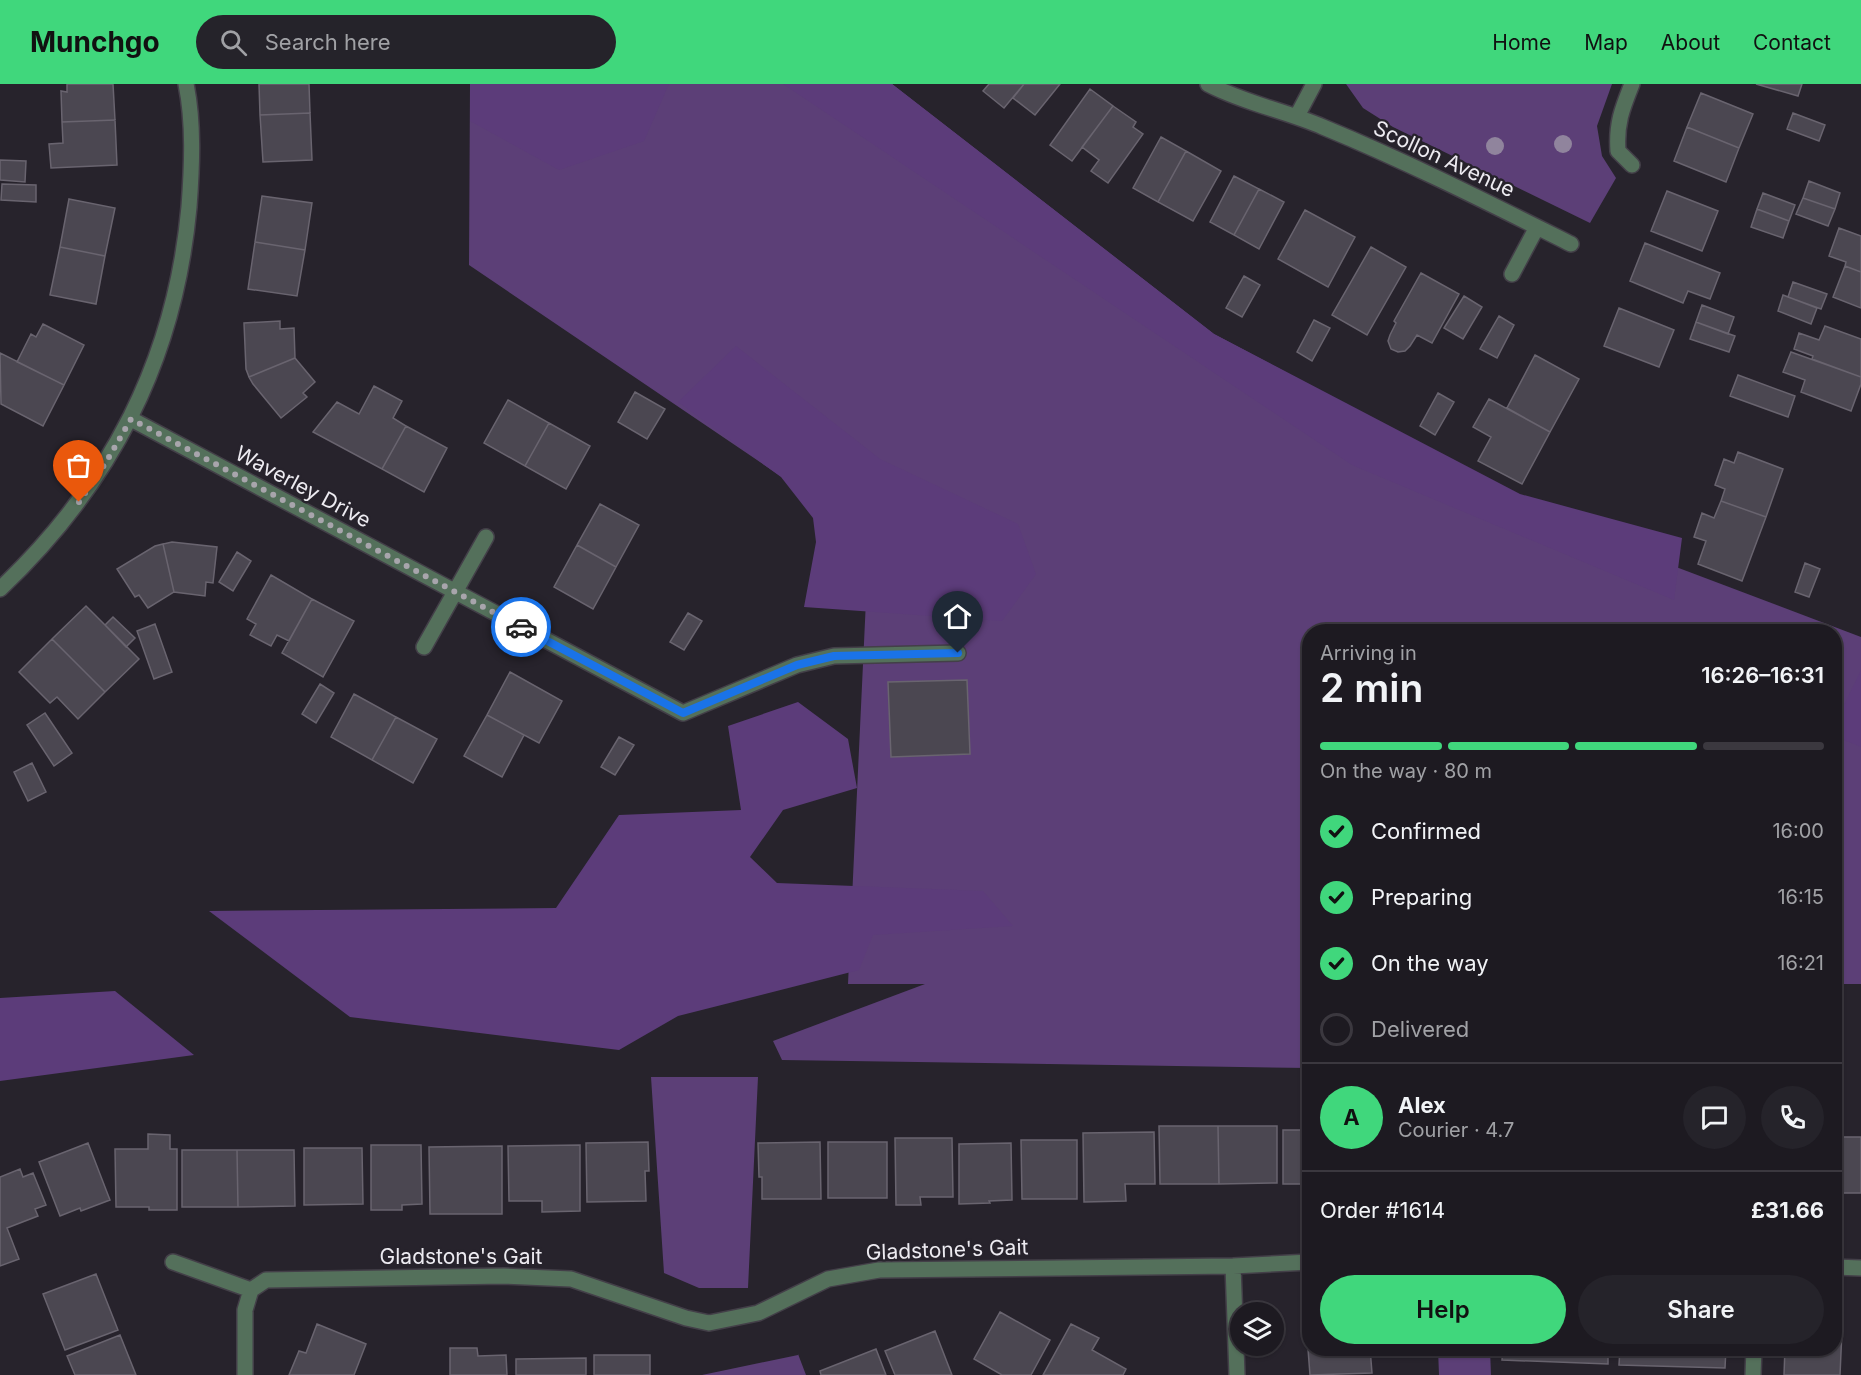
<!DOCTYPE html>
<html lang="en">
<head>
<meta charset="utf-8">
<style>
  :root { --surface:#1d1a21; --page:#25232a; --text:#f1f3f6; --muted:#a0a1a5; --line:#3b383f; --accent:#40d77c }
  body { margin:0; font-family:Inter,sans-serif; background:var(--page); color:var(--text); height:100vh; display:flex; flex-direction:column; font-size:22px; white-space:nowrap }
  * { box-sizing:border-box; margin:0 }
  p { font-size:20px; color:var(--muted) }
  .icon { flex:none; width:33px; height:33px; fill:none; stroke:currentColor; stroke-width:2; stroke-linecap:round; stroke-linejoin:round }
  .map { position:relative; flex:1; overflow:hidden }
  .drawer { position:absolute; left:1302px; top:540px; width:540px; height:732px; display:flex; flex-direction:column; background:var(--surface); border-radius:24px; box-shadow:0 2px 4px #0004,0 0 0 2px var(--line) }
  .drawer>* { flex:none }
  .fabs { position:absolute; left:1230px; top:1218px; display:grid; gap:12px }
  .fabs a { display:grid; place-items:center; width:54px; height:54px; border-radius:50%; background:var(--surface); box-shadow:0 2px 4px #0004,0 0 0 2px var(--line); font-size:30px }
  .pin { position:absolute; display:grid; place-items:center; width:51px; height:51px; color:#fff; margin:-62px -26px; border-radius:50% 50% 50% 0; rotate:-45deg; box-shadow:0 0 6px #0007 }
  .pin .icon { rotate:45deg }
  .courier { position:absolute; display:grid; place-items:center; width:60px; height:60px; margin:-30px; border:4px solid #1a73e8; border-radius:50%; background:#fff; color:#222; box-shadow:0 2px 8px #0007 }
  .summary em { font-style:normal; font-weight:600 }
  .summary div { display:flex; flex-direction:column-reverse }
  .summary { display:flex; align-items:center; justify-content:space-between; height:102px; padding:0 18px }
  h1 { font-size:39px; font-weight:600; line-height:45px }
  .bar { display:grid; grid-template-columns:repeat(4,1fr); gap:9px 6px; align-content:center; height:72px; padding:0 18px }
  .bar i { height:8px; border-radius:4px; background:var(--line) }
  .bar .current { background:var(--accent) }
  .bar p { grid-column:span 4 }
  .line { display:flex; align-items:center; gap:15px; padding:0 18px; border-top:2px solid var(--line) }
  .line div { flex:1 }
  .round { display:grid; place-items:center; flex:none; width:63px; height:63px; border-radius:32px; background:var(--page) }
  ol { padding:0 18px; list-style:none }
  li { display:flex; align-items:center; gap:18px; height:66px }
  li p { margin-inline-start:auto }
  li .icon { padding:6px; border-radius:50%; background:var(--accent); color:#111; stroke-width:4 }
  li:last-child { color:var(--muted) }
  li i { width:33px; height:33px; border:3px solid var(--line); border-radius:50% }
  .button { display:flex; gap:12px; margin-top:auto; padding:12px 18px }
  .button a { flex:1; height:69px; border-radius:36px; background:var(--accent); color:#111; font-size:24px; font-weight:600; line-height:69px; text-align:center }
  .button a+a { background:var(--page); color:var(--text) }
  header { display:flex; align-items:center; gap:36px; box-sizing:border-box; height:84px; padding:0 30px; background:var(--accent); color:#111 }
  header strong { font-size:28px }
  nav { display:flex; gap:33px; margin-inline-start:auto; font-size:21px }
  .search { width:420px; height:54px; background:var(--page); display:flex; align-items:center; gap:15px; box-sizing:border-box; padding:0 21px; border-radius:33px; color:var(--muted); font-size:22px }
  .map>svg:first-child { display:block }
  .green { fill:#5c3f77 }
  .forest { fill:#5c3c7a }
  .building { fill:#4b4751; stroke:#69646f; stroke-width:1.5 }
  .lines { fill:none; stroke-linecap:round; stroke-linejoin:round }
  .minor-casing { stroke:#433f48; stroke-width:18 }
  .minor { stroke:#54705b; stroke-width:15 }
  .tree { fill:#90849d }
  .done { stroke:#a8a5ac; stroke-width:6; stroke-dasharray:0 10.8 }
  .route { stroke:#1a73e8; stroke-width:8 }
  .labels { text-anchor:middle; stroke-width:4.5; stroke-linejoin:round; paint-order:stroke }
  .street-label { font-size:21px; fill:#edebf1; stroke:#27232c }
</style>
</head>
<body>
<header>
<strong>Munchgo</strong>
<div class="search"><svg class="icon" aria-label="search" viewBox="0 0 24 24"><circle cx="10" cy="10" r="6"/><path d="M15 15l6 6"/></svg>Search here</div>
<nav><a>Home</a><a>Map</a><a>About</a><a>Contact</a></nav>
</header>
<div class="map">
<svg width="1861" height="1291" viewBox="0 0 1861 1291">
  <rect width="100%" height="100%" fill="#27232c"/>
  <path class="green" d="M 470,0 L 892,0 L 1214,250 L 1594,452 L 1861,553 L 1861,900 L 1835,900 L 1834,548 L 1310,548 L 1309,984 L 782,976 L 773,957 L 925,900 L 848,900 L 869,452 L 469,181 Z
    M 1346,0 L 1612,0 L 1597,42 L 1602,72 L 1616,94 L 1590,139 L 1393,43 L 1363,24 Z
    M 651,993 L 758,993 L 748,1204 L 699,1204 L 664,1189 Z
    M 1438,1265 L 1490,1265 L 1491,1291 L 1439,1291 Z
    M 798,1270 L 806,1291 L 702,1291 L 798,1271 Z"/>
  <path class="forest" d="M 470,0 L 669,0 L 644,57 L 559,86 L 470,37 Z
    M 783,0 L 892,0 L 1214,250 L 1520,410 L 1682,454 L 1674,516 L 1352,381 Z
    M 736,262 L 880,375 L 1018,440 L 1036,490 L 1002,537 L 804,523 L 816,458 L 813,434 L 781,393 L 678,318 Z
    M 1861,586 L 1861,663 L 1835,652 L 1834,642 Z
    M 798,618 L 848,655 L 857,704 L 783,726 L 750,773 L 777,799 L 983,807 L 1013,842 L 873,851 L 859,886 L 678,932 L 619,966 L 350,933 L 209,827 L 556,824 L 619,731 L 741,726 L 728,642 Z
    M 115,907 L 194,971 L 0,997 L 0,914 Z"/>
  <path class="building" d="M 67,0 L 113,0 L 115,36 L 62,38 L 61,7 L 67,8 Z
    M 259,0 L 309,0 L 310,29 L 260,31 Z
    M 989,0 L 1024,0 L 1004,24 L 983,7 Z
    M 1024,0 L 1060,0 L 1035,31 L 1013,14 Z
    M 1756,0 L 1802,0 L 1798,12 Z
    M 1090,5 L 1113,22 L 1072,77 L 1050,61 Z
    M 1701,9 L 1753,30 L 1739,64 L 1687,43 Z
    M 1113,22 L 1136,38 L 1133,43 L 1143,50 L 1108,99 L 1091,87 L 1099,76 L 1082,63 Z
    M 310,29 L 312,76 L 263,78 L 260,31 Z
    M 1793,29 L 1825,41 L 1819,57 L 1787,45 Z
    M 115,36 L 117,81 L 51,84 L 49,60 L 63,59 L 62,38 Z
    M 1687,43 L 1739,64 L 1726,98 L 1674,77 Z
    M 1161,53 L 1186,67 L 1158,118 L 1133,104 Z
    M 1186,67 L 1221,87 L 1193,137 L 1158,118 Z
    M 0,76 L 26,77 L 25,98 L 0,96 Z
    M 1234,92 L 1259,105 L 1234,151 L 1210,138 Z
    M 1809,97 L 1840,109 L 1835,125 L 1803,114 Z
    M 2,100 L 36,101 L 36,118 L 1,116 Z
    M 1259,105 L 1284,118 L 1259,165 L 1234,151 Z
    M 1667,107 L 1718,127 L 1702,167 L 1651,147 Z
    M 1763,109 L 1795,121 L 1789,137 L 1757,125 Z
    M 262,112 L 312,119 L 305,166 L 255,158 Z
    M 1803,114 L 1835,125 L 1828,142 L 1796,130 Z
    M 69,115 L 115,124 L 105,172 L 60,163 Z
    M 1757,125 L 1789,137 L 1783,154 L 1751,143 Z
    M 1305,126 L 1355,153 L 1328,203 L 1278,175 Z
    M 1839,144 L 1861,152 L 1861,188 L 1845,182 L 1846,178 L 1829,172 Z
    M 255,158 L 305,166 L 297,212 L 248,205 Z
    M 1645,159 L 1720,189 L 1710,215 L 1688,207 L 1683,219 L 1630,197 Z
    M 60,163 L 105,172 L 96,220 L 50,211 Z
    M 1371,163 L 1406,183 L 1367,251 L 1332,231 Z
    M 1845,182 L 1861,188 L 1861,224 L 1833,213 Z
    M 1421,189 L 1459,210 L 1432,259 L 1417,251 L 1410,262 L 1405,267 L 1398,268 L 1391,265 L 1388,257 L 1390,251 L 1396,239 L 1394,237 Z
    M 1244,192 L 1260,201 L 1242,233 L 1226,224 Z
    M 1793,198 L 1827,210 L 1821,225 L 1788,213 Z
    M 1783,211 L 1817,224 L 1811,240 L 1778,227 Z
    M 1464,212 L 1482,223 L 1463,255 L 1444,244 Z
    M 1702,221 L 1734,233 L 1728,250 L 1696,238 Z
    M 1619,224 L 1674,246 L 1659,283 L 1604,262 Z
    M 1499,232 L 1514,241 L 1497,274 L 1480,265 Z
    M 1314,236 L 1330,244 L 1312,277 L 1297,268 Z
    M 280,237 L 280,245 L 294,244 L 295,274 L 249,293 L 246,285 L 244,239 Z
    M 1696,238 L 1735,252 L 1729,268 L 1690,255 Z
    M 43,240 L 84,261 L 64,301 L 17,278 L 31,250 L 36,253 Z
    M 1825,242 L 1861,255 L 1861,293 L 1812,275 L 1813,272 L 1794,265 L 1799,249 L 1819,256 Z
    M 1791,268 L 1861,293 L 1861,300 L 1851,327 L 1801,308 L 1805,296 L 1783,288 Z
    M 0,269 L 64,301 L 43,342 L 1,320 Z
    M 1535,271 L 1579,295 L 1550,348 L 1507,324 Z
    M 295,274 L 315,298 L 303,309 L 307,313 L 281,334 L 253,300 L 249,293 Z
    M 1738,291 L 1795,312 L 1788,333 L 1730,312 Z
    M 374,302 L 402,317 L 393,334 L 406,342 L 382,385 L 313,348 L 337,318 L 359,330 Z
    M 635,308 L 665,325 L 647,355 L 618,338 Z
    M 1438,309 L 1454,318 L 1435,351 L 1420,342 Z
    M 1489,315 L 1550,348 L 1522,400 L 1478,377 L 1491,353 L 1473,343 Z
    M 508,316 L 549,339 L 525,382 L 484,359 Z
    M 549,339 L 590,362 L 566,405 L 525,382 Z
    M 406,342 L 447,364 L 424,408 L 382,385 Z
    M 1738,368 L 1783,385 L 1766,433 L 1721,417 L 1725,405 L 1715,401 L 1724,375 L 1734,379 Z
    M 1721,417 L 1766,433 L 1742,497 L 1698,480 L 1706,457 L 1694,453 L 1702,429 L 1714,434 Z
    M 600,420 L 639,441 L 616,483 L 577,461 Z
    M 172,458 L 217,463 L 213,499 L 206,498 L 205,512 L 174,508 L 163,460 Z
    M 163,460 L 174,508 L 148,524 L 139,511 L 135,513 L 117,485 L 155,462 Z
    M 577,461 L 616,483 L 593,525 L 554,503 Z
    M 237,468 L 251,477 L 233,507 L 219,498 Z
    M 1805,479 L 1820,485 L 1809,513 L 1795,508 Z
    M 271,491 L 312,515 L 289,557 L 277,551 L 271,562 L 250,551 L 256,540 L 247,535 Z
    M 312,515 L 354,537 L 323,593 L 282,569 Z
    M 86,522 L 139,575 L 105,608 L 52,555 Z
    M 688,529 L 702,537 L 684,566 L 670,558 Z
    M 113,533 L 135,554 L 126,563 L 105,541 Z
    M 155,540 L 172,588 L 154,595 L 137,547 Z
    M 52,555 L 105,608 L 78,635 L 57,613 L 50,619 L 19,588 Z
    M 510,588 L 562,617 L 539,659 L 487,631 Z
    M 967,596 L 970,670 L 891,673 L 888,598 Z
    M 320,600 L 334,609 L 316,639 L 302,630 Z
    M 354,610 L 396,633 L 372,676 L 331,653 Z
    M 45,629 L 72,669 L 54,682 L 27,641 Z
    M 487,631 L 524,651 L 502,693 L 464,672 Z
    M 396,633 L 437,655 L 413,699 L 372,676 Z
    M 619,653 L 634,661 L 615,691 L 601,683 Z
    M 32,679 L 46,708 L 28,717 L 14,688 Z
    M 1159,1042 L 1218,1042 L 1219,1100 L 1160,1100 Z
    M 1218,1042 L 1277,1042 L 1277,1099 L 1219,1100 Z
    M 1283,1046 L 1310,1046 L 1310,1100 L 1283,1100 Z
    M 1154,1048 L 1155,1100 L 1125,1100 L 1126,1117 L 1084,1118 L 1083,1049 Z
    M 148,1050 L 170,1051 L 170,1065 L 177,1065 L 177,1126 L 149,1126 L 149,1123 L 116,1123 L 115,1065 L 148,1065 Z
    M 1842,1053 L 1861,1053 L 1861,1109 L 1842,1109 Z
    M 895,1054 L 952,1054 L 953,1113 L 920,1113 L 921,1121 L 896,1121 Z
    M 1021,1056 L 1077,1056 L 1077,1115 L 1022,1115 Z
    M 648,1058 L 649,1087 L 645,1087 L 646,1117 L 587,1118 L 586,1059 Z
    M 820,1058 L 821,1115 L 762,1115 L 762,1093 L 759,1093 L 758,1059 Z
    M 828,1058 L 887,1058 L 887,1114 L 828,1114 Z
    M 88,1059 L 110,1116 L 81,1127 L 80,1124 L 60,1132 L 39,1078 Z
    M 1011,1059 L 1012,1116 L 989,1117 L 990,1119 L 959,1120 L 959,1060 Z
    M 371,1061 L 421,1061 L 422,1120 L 402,1121 L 402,1126 L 371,1126 Z
    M 580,1061 L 580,1127 L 542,1128 L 542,1117 L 509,1117 L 508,1062 Z
    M 502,1062 L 502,1130 L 430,1130 L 429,1063 Z
    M 304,1064 L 362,1064 L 363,1120 L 304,1121 Z
    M 182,1066 L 237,1066 L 238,1123 L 182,1123 Z
    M 237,1066 L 294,1066 L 295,1122 L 238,1123 Z
    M 20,1085 L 23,1093 L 33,1089 L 46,1121 L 35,1125 L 38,1132 L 7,1144 L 19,1175 L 0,1182 L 0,1093 Z
    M 96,1190 L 118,1246 L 65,1266 L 43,1210 Z
    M 1000,1228 L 1050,1256 L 1031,1291 L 1002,1291 L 974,1275 Z
    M 1306,1239 L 1310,1239 L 1310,1264 L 1370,1264 L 1372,1289 L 1310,1291 Z
    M 317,1240 L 366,1260 L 354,1291 L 289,1291 L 299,1267 L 306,1269 Z
    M 1071,1240 L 1099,1254 L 1092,1266 L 1126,1285 L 1123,1291 L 1043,1291 Z
    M 1834,1246 L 1842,1246 L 1840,1291 L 1784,1291 L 1785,1264 L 1834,1264 Z
    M 935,1247 L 952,1291 L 895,1291 L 885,1267 Z
    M 120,1251 L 136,1291 L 75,1291 L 67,1272 Z
    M 450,1264 L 477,1264 L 478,1272 L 506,1271 L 507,1291 L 450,1291 Z
    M 1503,1264 L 1608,1264 L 1608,1280 L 1502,1276 Z
    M 1620,1264 L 1726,1264 L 1725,1284 L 1619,1281 Z
    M 876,1265 L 886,1291 L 821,1291 L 820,1287 Z
    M 594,1271 L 650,1271 L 650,1291 L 594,1291 Z
    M 586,1274 L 586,1291 L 516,1291 L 516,1275 Z"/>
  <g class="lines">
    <defs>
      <path id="minor" d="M 1208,0 C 1244,19 1286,27 1323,43 C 1408,78 1489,119 1571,160
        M 1632,0 C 1622,25 1616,40 1618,67 L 1632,81
        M 1297,32 L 1314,0
        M 1512,190 L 1537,143
        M 131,335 L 683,629 L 797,581 L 834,572 L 958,569
        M 0,505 C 111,400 175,276 189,123 C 192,83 194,39 186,0
        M 424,563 L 486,453
        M 173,1178 L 251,1206
        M 1233,1182 L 1237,1291
        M 1834,1183 L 1861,1184
        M 245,1291 L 245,1226 L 251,1206 L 266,1196 L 504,1192 L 571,1195 L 686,1234 L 709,1239 L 758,1229 L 828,1195 L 879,1186 L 1233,1182 L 1310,1178
        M 1753,1291 L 1754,1264"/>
    </defs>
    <use href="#minor" class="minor-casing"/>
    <use href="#minor" class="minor"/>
  </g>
  <g class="tree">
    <circle cx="1563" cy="60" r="9"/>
    <circle cx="1495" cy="62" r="9"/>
  </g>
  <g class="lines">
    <path class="done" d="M 79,418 L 105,380 L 131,335 L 521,543"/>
    <path class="route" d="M 521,543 L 683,629 L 797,581 L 834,572 L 958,569"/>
  </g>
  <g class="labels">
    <g class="street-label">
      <text transform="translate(1444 75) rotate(25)" y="7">Scollon Avenue</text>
      <text transform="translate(303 403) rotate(28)" y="7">Waverley Drive</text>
      <text transform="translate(947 1166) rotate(-2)" y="7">Gladstone's Gait</text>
      <text x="461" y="1180">Gladstone's Gait</text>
    </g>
  </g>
</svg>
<div class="fabs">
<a><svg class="icon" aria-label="layers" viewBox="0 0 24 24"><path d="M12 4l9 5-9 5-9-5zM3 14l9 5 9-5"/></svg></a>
</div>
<div class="pin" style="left:79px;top:418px;background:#ea580c"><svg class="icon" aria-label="bag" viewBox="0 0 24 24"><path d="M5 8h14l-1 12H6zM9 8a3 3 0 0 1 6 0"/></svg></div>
<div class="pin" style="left:958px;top:569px;background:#1f2937"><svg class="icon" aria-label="home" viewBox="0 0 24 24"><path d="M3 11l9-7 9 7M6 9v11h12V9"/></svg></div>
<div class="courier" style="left:521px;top:543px"><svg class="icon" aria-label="car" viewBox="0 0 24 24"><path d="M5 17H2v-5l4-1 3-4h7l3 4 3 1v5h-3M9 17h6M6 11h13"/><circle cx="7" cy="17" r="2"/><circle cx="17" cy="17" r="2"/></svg></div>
<section class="drawer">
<div class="summary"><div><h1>2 min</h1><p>Arriving in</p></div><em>16:26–16:31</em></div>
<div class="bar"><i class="current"></i><i class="current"></i><i class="current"></i><i></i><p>On the way · 80 m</p></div>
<ol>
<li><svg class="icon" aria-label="check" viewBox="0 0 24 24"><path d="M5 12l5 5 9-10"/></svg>Confirmed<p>16:00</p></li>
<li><svg class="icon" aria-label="check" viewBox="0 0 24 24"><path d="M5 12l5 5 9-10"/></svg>Preparing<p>16:15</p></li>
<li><svg class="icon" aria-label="check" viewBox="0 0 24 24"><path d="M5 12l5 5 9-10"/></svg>On the way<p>16:21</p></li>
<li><i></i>Delivered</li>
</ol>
<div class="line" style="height:108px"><b class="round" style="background:var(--accent);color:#111">A</b><div><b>Alex</b><p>Courier · 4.7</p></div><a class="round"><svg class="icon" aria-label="chat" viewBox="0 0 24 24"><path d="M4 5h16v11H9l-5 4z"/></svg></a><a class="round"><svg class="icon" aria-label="phone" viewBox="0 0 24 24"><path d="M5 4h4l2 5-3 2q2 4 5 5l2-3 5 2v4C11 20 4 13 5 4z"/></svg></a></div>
<div class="line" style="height:78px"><div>Order #1614</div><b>£31.66</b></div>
<div class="button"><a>Help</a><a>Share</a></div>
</section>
</div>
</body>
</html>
